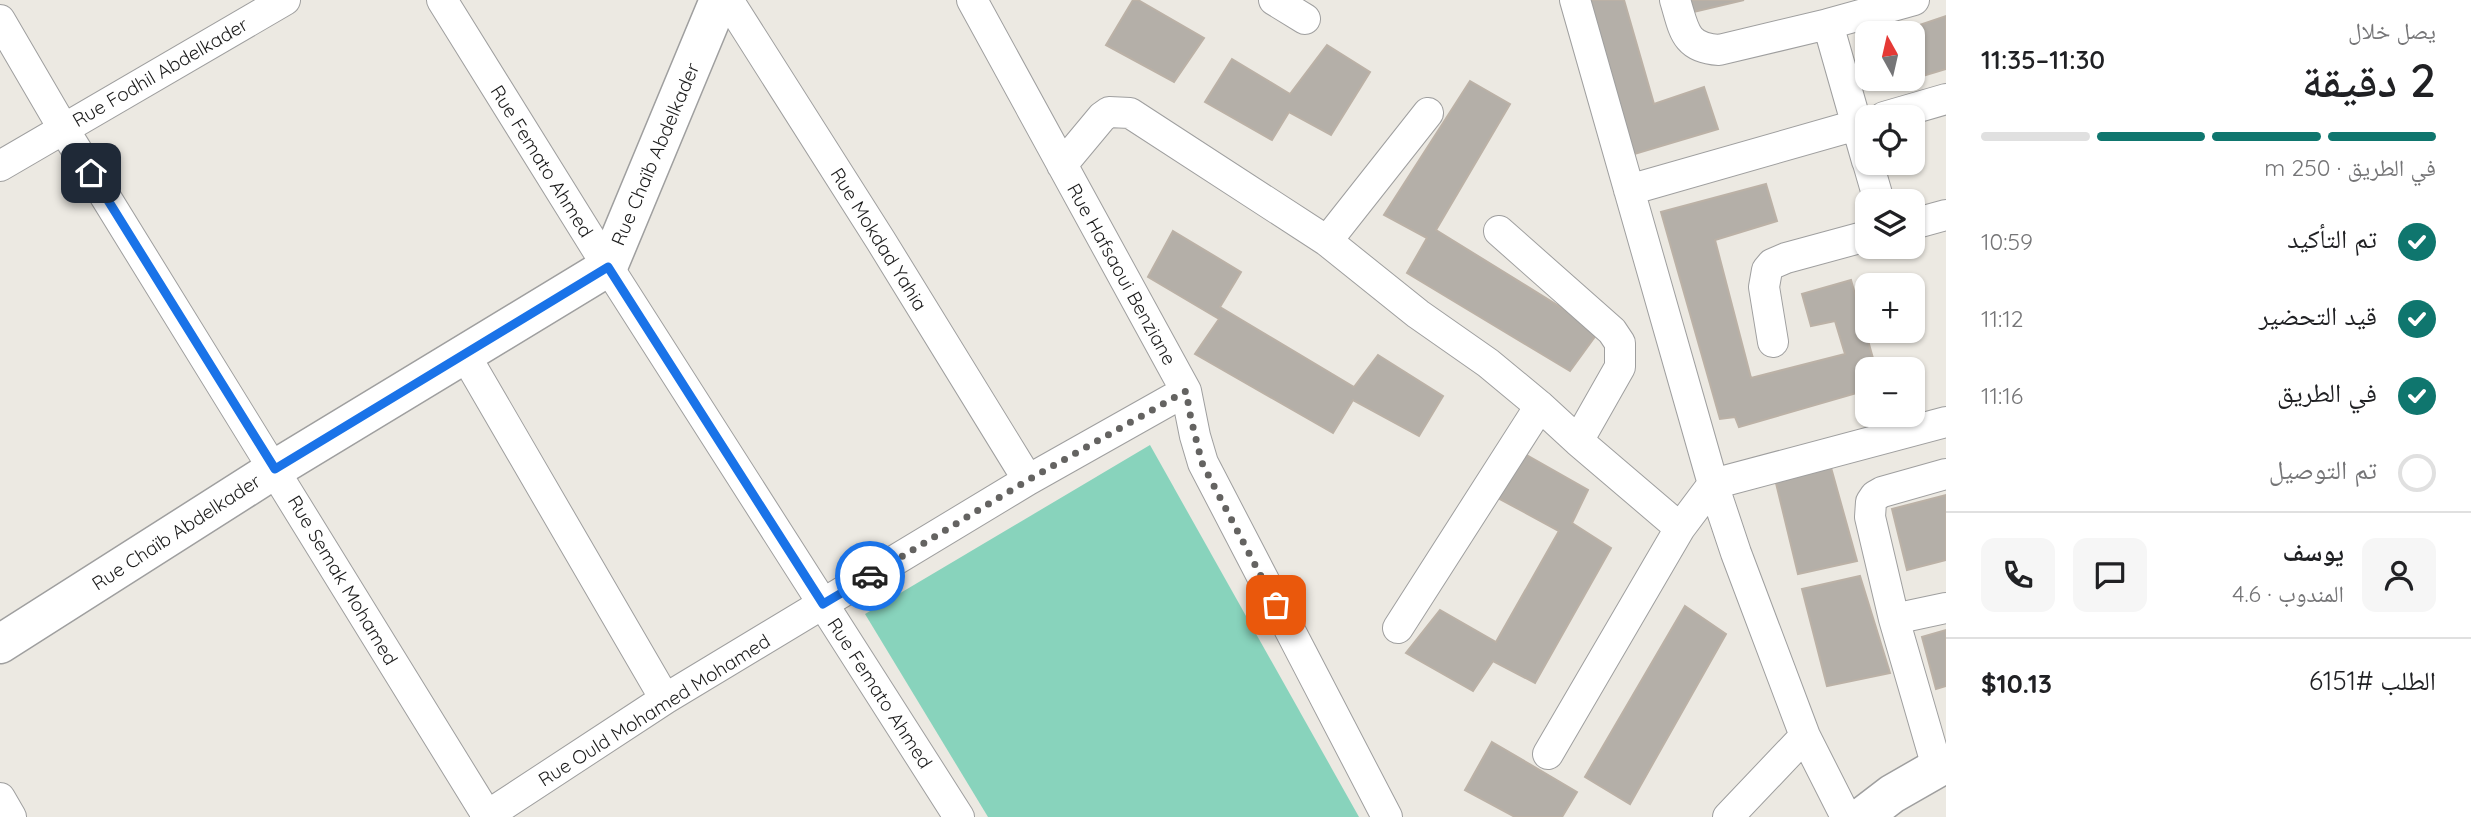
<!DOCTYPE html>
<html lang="ar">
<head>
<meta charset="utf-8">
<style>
  :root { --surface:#fff; --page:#f6f6f6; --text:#202124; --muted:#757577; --line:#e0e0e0; --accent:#0f766e }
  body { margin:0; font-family:Quicksand,"Noto Naskh Arabic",sans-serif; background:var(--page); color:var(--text); direction:rtl; height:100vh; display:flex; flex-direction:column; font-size:26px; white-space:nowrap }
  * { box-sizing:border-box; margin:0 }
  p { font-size:23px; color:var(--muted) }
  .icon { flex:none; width:38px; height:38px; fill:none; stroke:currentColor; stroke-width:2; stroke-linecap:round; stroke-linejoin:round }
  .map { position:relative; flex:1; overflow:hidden; direction:ltr }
  .drawer { display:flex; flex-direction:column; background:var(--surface); width:525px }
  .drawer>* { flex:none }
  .needle { width:46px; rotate:352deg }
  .controls { position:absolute; left:1855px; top:21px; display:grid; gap:14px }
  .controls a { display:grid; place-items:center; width:70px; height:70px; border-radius:14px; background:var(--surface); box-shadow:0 2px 5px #0004; font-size:35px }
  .pin { position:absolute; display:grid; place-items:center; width:60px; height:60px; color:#fff; margin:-30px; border-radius:14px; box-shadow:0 4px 10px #0006 }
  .courier { position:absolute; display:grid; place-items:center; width:70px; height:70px; margin:-35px; border:5px solid #1a73e8; border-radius:50%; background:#fff; color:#222; box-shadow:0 2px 9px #0007 }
  .summary em { font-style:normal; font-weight:600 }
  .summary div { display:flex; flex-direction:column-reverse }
  .summary { display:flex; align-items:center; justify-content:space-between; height:119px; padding:0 35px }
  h1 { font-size:46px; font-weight:600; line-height:52px }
  .bar { display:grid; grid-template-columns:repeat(4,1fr); gap:10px 7px; align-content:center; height:84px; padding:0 35px }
  .bar i { height:9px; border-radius:5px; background:var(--line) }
  .bar .active { background:var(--accent) }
  .bar p { grid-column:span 4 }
  .line { display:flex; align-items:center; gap:18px; padding:0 35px; border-top:2px solid var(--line) }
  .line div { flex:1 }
  .round { display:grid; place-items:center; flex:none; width:74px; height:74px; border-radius:14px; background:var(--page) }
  ol { padding:0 35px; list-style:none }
  li { display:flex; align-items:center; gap:21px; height:77px }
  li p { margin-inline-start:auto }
  li .icon { padding:7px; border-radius:50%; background:var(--accent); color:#fff; stroke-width:4 }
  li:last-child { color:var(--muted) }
  li i { width:38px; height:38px; border:4px solid var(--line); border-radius:50% }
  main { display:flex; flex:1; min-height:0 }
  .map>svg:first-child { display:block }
  .pitch { fill:#88d3bc }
  .building { fill:#b4afa8; stroke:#bbb1a6; stroke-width:2 }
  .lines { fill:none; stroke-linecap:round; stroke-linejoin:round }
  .minor-casing { stroke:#9f9f9f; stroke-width:32 }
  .tertiary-casing { stroke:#9f9f9f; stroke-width:41 }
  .minor { stroke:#fff; stroke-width:30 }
  .tertiary { stroke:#fff; stroke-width:38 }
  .done { stroke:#646361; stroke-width:7; stroke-dasharray:0 12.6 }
  .route { stroke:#1a73e8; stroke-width:9 }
  .labels { text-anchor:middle; stroke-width:7; stroke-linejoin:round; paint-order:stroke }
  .street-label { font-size:19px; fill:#1b1b1b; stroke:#fff }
</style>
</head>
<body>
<main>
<section class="drawer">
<div class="summary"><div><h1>2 دقيقة</h1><p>يصل خلال</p></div><em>11:30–11:35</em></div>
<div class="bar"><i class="active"></i><i class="active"></i><i class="active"></i><i></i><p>في الطريق · 250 m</p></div>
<ol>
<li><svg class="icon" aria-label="check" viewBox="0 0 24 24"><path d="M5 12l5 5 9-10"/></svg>تم التأكيد<p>10:59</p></li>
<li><svg class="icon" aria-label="check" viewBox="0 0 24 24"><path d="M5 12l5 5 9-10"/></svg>قيد التحضير<p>11:12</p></li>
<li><svg class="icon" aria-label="check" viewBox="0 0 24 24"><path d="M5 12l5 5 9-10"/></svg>في الطريق<p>11:16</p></li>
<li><i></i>تم التوصيل</li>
</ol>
<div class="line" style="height:126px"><a class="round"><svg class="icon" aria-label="person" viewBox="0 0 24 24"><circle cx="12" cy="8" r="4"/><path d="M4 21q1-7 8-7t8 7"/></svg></a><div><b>يوسف</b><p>المندوب · 4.6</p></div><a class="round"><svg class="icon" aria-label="chat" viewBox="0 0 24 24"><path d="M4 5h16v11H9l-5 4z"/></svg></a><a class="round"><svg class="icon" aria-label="phone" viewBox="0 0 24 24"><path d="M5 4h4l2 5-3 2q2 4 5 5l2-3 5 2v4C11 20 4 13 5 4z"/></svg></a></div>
<div class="line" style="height:91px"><div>الطلب #6151</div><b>$10.13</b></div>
</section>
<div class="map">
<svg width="1946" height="817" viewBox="0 0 1946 817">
  <rect width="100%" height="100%" fill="#ece9e2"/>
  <path class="pitch" d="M 1150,445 L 1359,817 L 988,817 L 865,614 Z"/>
  <path class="building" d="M 1133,0 L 1138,0 L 1204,38 L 1174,82 L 1106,45 Z
    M 1587,0 L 1624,0 L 1654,104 L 1704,87 L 1718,129 L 1631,155 Z
    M 1685,0 L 1744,0 L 1689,13 Z
    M 1946,16 L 1946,69 L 1913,79 L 1913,33 L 1899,32 Z
    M 1327,45 L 1370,72 L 1331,135 L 1289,112 L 1272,140 L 1205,102 L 1232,59 L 1290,94 Z
    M 1470,81 L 1510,104 L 1436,230 L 1599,331 L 1570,371 L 1407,273 L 1427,238 L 1384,215 Z
    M 1766,184 L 1777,221 L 1715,240 L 1751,378 L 1845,354 L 1835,321 L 1811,326 L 1802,294 L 1851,280 L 1876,369 L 1867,369 L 1867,390 L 1739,427 L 1735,417 L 1720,419 L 1661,212 Z
    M 1173,231 L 1241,272 L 1220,307 L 1354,387 L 1378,355 L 1443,396 L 1419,436 L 1353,400 L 1333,433 L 1195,354 L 1219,319 L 1148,277 Z
    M 1523,453 L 1588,490 L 1572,523 L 1611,548 L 1535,683 L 1493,661 L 1473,691 L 1406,653 L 1440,610 L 1496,642 L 1559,531 L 1498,498 Z
    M 1830,464 L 1857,561 L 1798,574 L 1775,479 Z
    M 1946,495 L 1946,560 L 1907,570 L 1892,509 Z
    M 1860,576 L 1890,673 L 1827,686 L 1802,589 Z
    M 1685,606 L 1726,634 L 1630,804 L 1585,777 Z
    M 1946,630 L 1946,686 L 1936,689 L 1922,637 Z
    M 1492,742 L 1577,792 L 1562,817 L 1515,817 L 1465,790 Z"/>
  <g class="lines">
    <defs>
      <path id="minor" d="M 442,0 L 608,267 L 959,817
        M 728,0 L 881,241 L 1028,480
        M 972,0 L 1186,391 L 1195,436 L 1203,463 L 1387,817
        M 1274,0 L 1305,19
        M 1575,0 L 1713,484 L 1736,553 L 1805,736 L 1846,817
        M 1675,0 C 1684,29 1684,48 1719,50 L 1828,24 L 1914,0
        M 0,20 L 63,128 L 488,817
        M 1828,24 L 1867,161
        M 1884,117 L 1946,99
        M 1868,163 L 1879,201
        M 1062,165 L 1102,117 L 1109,112 L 1130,113 L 1327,241 L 1428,113
        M 0,166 L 285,0
        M 1629,190 L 1867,122
        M 1913,224 L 1946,215
        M 1499,231 L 1612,331 L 1620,343 L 1620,367 L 1578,441
        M 1327,241 L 1418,314 L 1488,363 L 1540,406
        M 1773,342 L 1764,287 L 1767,270 L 1772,264 L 1786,258 L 1867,236
        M 465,355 L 665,699
        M 1894,619 L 1870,517 L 1871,502 L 1875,496 L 1882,492 L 1946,474
        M 1398,628 L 1540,406 L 1578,441 L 1680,528
        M 1548,754 L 1680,528 L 1713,484 L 1946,422
        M 1937,767 L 1894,619 L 1946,608
        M 0,798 L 11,817
        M 485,817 L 665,699 L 1028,480 L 1186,391
        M 1728,817 L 1805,736"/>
      <path id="tertiary" d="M 0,644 L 275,469 L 608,267 L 719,0
        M 1862,817 L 1892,794 L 1946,763"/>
    </defs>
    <use href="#minor" class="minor-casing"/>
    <use href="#tertiary" class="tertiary-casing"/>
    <use href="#minor" class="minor"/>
    <use href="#tertiary" class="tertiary"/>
  </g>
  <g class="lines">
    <path class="done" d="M 870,576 L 1028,480 L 1186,391 L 1191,419 L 1202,463 L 1276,605"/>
    <path class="route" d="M 91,173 L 275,469 L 608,267 L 823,604 L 870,576"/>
  </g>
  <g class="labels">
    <g class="street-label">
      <text transform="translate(160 72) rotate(-30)" y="7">Rue Fodhil Abdelkader</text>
      <text transform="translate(655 154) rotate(-67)" y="7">Rue Chaïb Abdelkader</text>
      <text transform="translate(542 161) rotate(58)" y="7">Rue Femato Ahmed</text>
      <text transform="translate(879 239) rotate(58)" y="7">Rue Mokdad Yahia</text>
      <text transform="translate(1122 274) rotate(61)" y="7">Rue Hafsaoui Benziane</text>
      <text transform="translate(176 532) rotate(-33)" y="7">Rue Chaïb Abdelkader</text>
      <text transform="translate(343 580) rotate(59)" y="7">Rue Semak Mohamed</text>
      <text transform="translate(880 693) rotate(57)" y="7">Rue Femato Ahmed</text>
      <text transform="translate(654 710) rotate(-32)" y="7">Rue Ould Mohamed Mohamed</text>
    </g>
  </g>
</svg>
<div class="controls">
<a><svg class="needle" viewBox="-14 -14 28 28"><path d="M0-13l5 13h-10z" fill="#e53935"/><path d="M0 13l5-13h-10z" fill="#757577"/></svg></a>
<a><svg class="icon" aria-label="locate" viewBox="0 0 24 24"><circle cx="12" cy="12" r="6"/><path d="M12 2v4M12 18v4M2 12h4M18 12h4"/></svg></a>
<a><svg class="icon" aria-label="layers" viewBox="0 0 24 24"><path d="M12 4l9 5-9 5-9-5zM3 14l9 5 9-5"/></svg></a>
<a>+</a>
<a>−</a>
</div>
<div class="pin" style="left:1276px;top:605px;background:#ea580c"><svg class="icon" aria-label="bag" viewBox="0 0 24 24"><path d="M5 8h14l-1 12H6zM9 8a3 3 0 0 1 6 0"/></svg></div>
<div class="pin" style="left:91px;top:173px;background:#1f2937"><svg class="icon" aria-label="home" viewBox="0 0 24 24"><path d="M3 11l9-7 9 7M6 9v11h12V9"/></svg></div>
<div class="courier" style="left:870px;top:576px"><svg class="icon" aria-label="car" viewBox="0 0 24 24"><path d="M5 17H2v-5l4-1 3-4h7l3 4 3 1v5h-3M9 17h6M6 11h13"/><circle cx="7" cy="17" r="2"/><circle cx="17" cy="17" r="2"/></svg></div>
</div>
</main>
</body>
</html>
